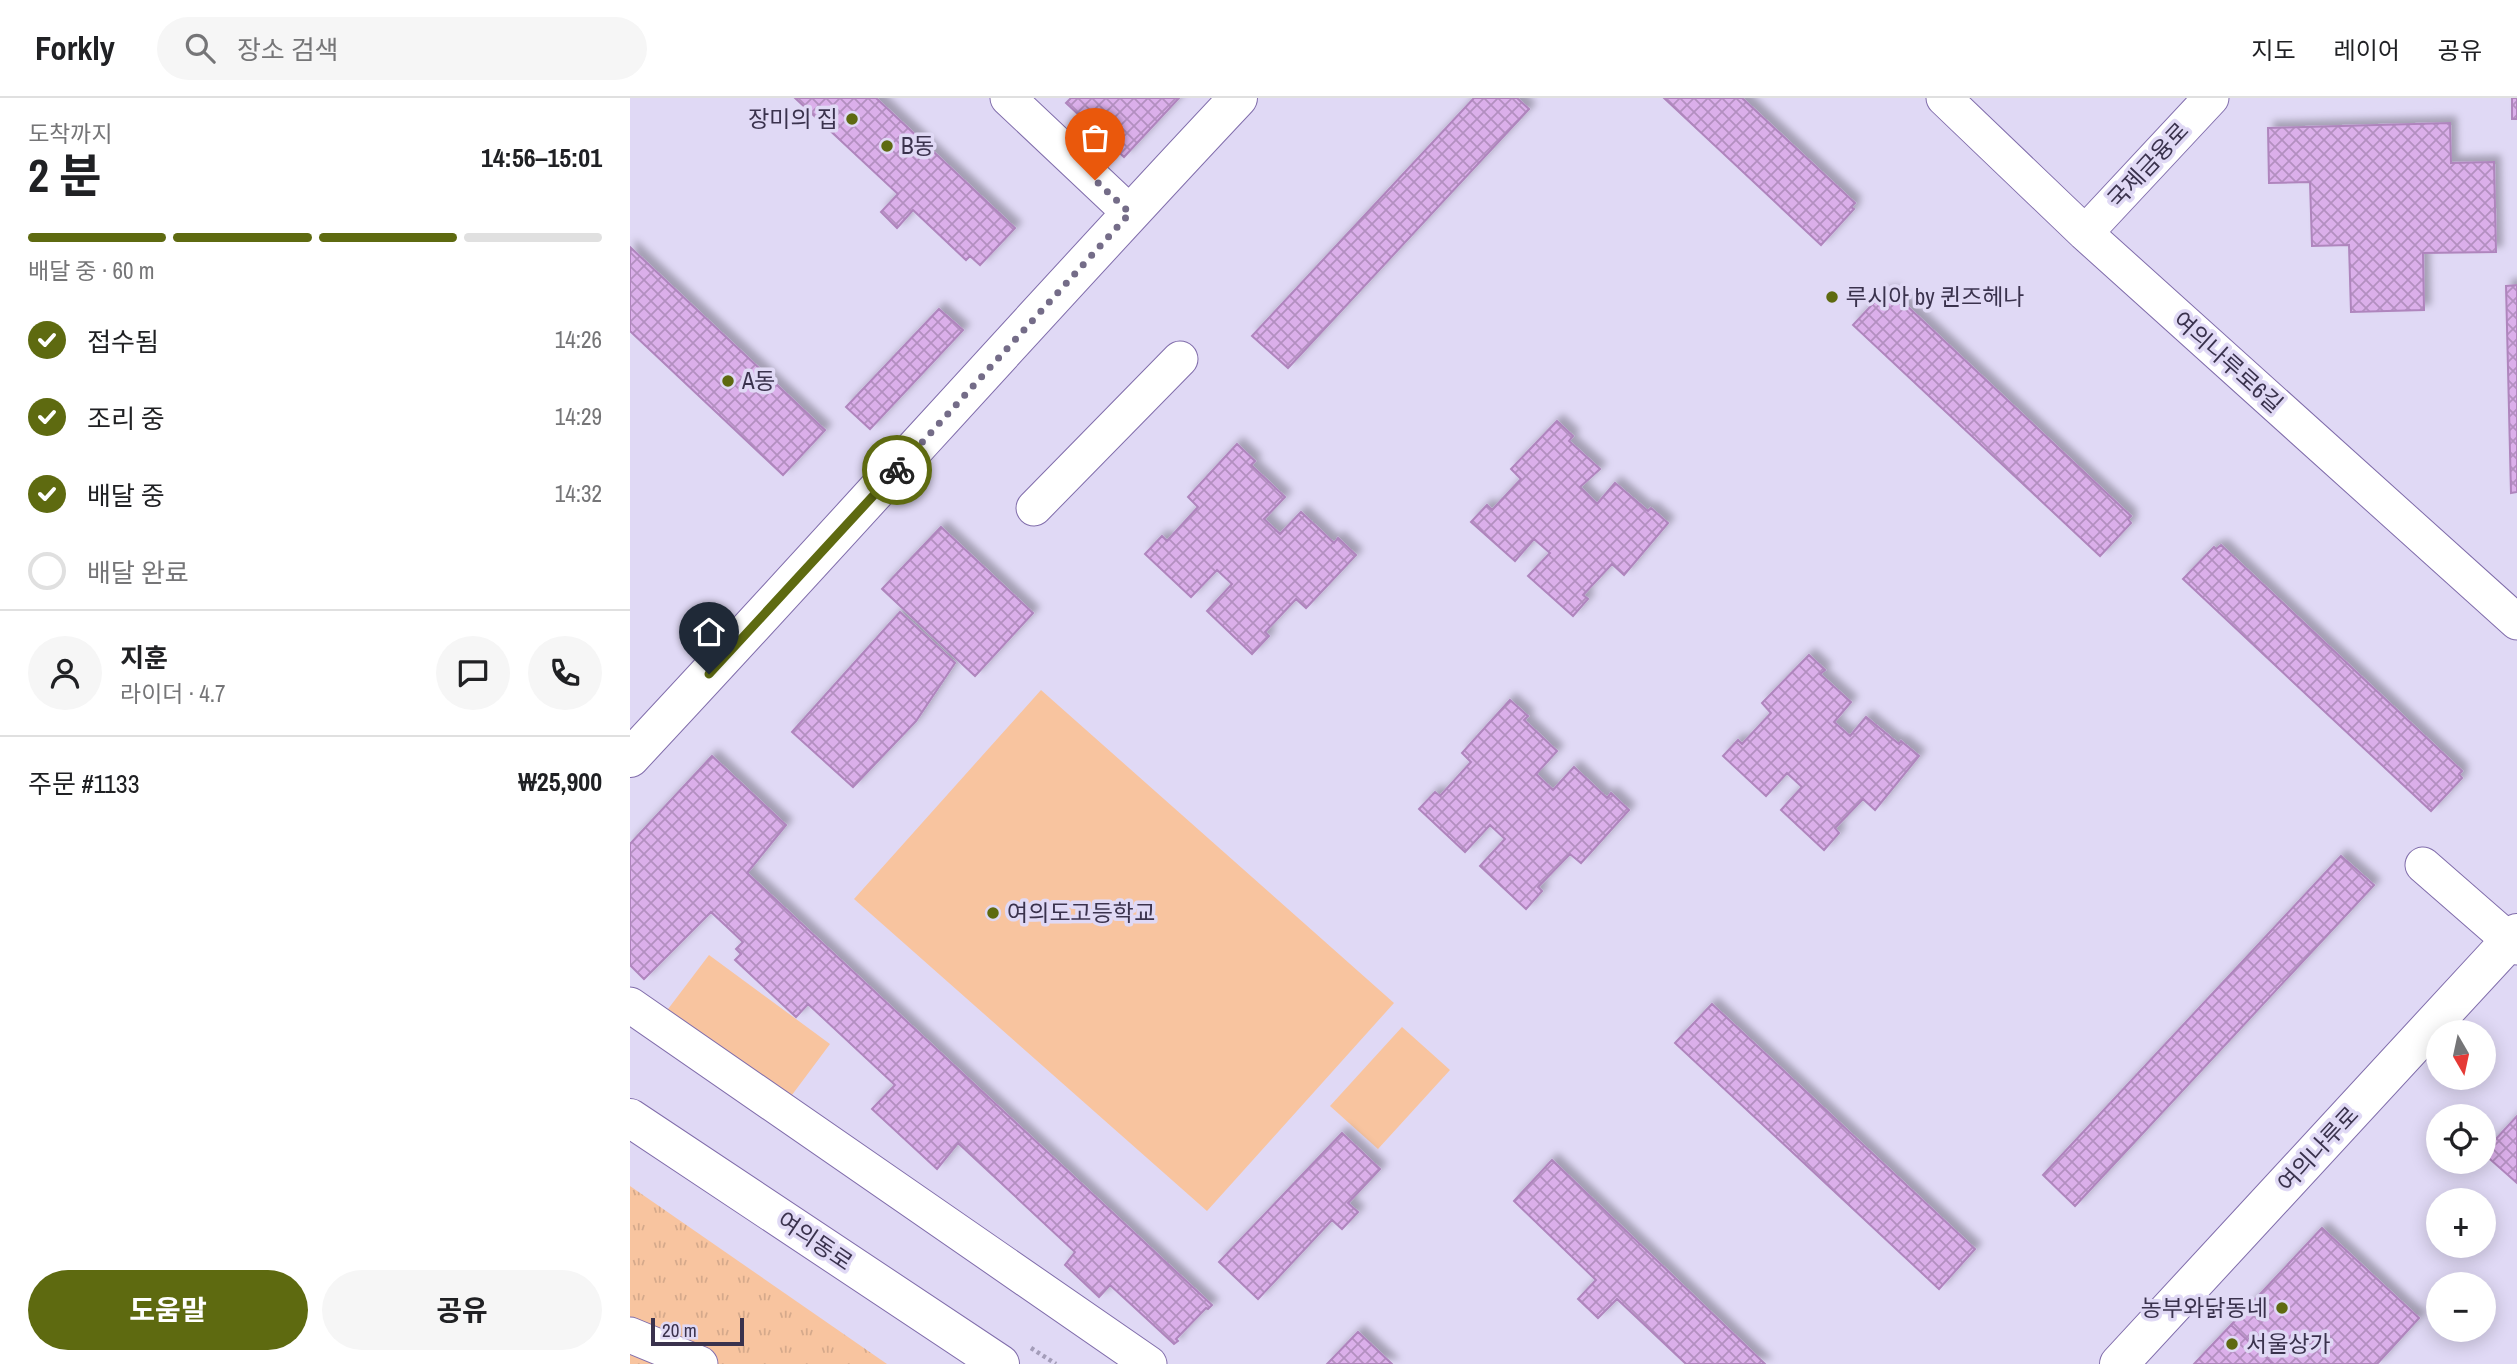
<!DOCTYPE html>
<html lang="ko">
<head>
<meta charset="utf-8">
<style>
  :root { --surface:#fff; --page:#f6f6f6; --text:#202124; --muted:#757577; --line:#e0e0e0; --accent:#5e6a10 }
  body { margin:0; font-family:"Archivo Narrow","Noto Sans KR",sans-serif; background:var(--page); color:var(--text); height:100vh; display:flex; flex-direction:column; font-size:26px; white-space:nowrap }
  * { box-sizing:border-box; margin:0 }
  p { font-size:23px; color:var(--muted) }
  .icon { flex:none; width:38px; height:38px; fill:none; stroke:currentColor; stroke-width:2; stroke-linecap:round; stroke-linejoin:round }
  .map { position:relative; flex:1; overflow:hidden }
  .details { display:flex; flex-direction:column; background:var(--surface); width:630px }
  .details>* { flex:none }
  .needle { width:46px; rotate:171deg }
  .tools { position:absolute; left:1796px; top:922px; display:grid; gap:14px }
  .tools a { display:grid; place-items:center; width:70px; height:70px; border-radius:50%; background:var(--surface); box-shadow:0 4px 18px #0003; font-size:35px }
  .scale { position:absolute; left:21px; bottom:18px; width:93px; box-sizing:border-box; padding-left:7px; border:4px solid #3a324d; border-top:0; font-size:19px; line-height:24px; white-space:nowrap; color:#3a324d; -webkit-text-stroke:5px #e0d9f5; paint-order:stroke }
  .pin { position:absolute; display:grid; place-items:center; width:60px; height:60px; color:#fff; margin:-72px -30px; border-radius:50% 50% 50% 0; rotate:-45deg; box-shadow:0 0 7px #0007 }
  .pin .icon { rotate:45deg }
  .courier { position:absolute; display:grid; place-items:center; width:70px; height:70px; margin:-35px; border:5px solid #5e6a10; border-radius:50%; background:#fff; color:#222; box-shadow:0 2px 9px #0007 }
  .summary em { font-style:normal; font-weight:700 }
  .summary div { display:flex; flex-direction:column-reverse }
  .summary { display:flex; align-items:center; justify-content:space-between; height:119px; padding:0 28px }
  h1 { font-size:46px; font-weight:700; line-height:52px }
  .bar { display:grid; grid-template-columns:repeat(4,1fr); gap:10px 7px; align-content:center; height:84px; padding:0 28px }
  .bar i { height:9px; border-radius:5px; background:var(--line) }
  .bar .active { background:var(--accent) }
  .bar p { grid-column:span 4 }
  .line { display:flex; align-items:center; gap:18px; padding:0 28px; border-top:2px solid var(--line) }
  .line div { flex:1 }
  .round { display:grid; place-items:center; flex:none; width:74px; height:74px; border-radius:37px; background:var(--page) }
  ol { padding:0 28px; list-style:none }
  li { display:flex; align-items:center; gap:21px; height:77px }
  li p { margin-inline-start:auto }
  li .icon { padding:7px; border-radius:50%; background:var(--accent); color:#fff; stroke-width:4 }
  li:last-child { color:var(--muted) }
  li i { width:38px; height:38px; border:4px solid var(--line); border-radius:50% }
  .button { display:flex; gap:14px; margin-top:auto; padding:14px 28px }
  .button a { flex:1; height:80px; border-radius:42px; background:var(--accent); color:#fff; font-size:28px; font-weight:700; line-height:80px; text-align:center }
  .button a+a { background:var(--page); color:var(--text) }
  header { display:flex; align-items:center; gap:42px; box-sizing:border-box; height:98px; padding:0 35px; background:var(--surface); border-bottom:2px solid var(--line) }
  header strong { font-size:33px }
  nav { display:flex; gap:38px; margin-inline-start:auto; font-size:24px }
  .search { width:490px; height:63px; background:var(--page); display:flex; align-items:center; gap:18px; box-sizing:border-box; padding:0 24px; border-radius:38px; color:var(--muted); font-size:26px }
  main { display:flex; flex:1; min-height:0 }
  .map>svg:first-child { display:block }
  .park { fill:url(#park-tufts) }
  .pitch { fill:#f8c49f }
  .building { fill:url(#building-cross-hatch); stroke:#af85bd; stroke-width:2; filter:url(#shadow) }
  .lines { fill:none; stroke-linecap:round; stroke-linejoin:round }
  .street-casing { stroke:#806dab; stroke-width:37 }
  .secondary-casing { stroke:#806dab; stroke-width:40 }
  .path { stroke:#a49db9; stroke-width:4.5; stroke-dasharray:3.5 3.5; stroke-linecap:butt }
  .street { stroke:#fff; stroke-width:35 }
  .secondary { stroke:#fff; stroke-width:38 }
  .done { stroke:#746c88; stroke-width:7; stroke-dasharray:0 12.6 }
  .route { stroke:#5e6a10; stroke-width:9 }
  .poi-dot { fill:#5e6a10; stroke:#e0d9f5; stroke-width:2.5 }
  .labels { text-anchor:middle; stroke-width:7; stroke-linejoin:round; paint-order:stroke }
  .poi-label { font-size:23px; fill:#3a324d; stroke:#e0d9f5; text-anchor:start }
  .street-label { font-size:23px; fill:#3a324d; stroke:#e0d9f5 }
</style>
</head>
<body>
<header>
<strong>Forkly</strong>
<div class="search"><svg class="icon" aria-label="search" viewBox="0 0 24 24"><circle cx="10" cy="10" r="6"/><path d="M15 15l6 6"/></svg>장소 검색</div>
<nav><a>지도</a><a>레이어</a><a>공유</a></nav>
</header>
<main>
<section class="details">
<div class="summary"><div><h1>2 분</h1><p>도착까지</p></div><em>14:56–15:01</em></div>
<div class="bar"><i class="active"></i><i class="active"></i><i class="active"></i><i></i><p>배달 중 · 60 m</p></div>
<ol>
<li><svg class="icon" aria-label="check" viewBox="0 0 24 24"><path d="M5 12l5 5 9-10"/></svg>접수됨<p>14:26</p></li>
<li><svg class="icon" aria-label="check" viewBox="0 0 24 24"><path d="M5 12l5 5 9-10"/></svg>조리 중<p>14:29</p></li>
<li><svg class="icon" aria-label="check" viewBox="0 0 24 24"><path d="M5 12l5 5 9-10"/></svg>배달 중<p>14:32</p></li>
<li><i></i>배달 완료</li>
</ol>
<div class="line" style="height:126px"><a class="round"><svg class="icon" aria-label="person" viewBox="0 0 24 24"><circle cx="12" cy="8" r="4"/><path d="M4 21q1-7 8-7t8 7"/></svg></a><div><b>지훈</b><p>라이더 · 4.7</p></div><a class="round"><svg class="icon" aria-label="chat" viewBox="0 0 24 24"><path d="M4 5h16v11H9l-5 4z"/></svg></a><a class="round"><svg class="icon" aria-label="phone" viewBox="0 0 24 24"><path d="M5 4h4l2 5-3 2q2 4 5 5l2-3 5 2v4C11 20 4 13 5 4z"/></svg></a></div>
<div class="line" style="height:91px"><div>주문 #1133</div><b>₩25,900</b></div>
<div class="button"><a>도움말</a><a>공유</a></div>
</section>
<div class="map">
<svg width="1887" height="1266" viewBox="0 0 1887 1266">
  <defs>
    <pattern id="park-tufts" width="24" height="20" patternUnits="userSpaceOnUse" patternTransform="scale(1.75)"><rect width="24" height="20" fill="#f8c49f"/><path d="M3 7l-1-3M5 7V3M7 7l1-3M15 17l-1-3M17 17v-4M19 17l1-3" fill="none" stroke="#d5a98b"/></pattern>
    <pattern id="building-cross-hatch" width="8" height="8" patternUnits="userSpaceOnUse" patternTransform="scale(1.75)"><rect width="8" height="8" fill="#dbafea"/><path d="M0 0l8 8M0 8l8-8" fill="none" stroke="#b38fc0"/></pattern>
    <filter id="shadow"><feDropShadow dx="6" dy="-6" stdDeviation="3.5" flood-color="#0004"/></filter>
  </defs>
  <rect width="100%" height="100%" fill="#e0d9f5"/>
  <path class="park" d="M 0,1088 L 257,1266 L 0,1266 Z"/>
  <path class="pitch" d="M 411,592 L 764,905 L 577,1113 L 224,801 Z
    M 79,857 L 200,946 L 153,1009 L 32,919 Z
    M 772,929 L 820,972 L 748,1051 L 700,1008 Z"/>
  <path class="building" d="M 165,0 L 246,0 L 385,130 L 350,167 L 340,158 L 336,162 L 283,112 L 267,130 L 251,114 L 268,96 Z
    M 441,0 L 549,0 L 494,59 L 436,5 Z
    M 844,0 L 887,0 L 899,11 L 658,270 L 622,238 Z
    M 1034,0 L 1112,0 L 1225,105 L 1221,109 L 1224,111 L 1191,147 Z
    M 1882,0 L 1887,0 L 1887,21 L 1882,21 Z
    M 1820,25 L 1821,65 L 1864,64 L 1866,154 L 1793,155 L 1794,212 L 1721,214 L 1719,147 L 1682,148 L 1680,84 L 1639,85 L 1638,30 Z
    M 0,149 L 195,332 L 153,377 L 0,233 Z
    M 1887,187 L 1887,394 L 1881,395 L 1876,188 Z
    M 1261,193 L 1501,418 L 1498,421 L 1501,425 L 1470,458 L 1223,227 L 1254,194 L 1256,197 Z
    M 309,211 L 333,232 L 240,331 L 216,309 Z
    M 927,323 L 943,338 L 939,343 L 970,371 L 950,389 L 967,406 L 985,385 L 1018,413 L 1021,410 L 1038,425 L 994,477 L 982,466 L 953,497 L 958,501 L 943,518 L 898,478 L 920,455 L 904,441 L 885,463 L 841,424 L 857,407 L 862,412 L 891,381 L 881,371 Z
    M 607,346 L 625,363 L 621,367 L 655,399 L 634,421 L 650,436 L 671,414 L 704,445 L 708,440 L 726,457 L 676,510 L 666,501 L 635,534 L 639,538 L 622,556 L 577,513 L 602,486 L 587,472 L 561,499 L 515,456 L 532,438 L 537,443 L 568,409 L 558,399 Z
    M 311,429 L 403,515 L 345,578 L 252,491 Z
    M 1591,447 L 1832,673 L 1829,676 L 1832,680 L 1801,713 L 1553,481 L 1584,449 L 1586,451 Z
    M 270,514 L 325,565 L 286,623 L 223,689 L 162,634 Z
    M 1179,557 L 1195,572 L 1190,576 L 1221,604 L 1204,624 L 1220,638 L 1236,619 L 1269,646 L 1271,643 L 1289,658 L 1245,712 L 1233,701 L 1205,730 L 1209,735 L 1194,752 L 1151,712 L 1172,689 L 1157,675 L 1136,698 L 1093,658 L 1108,642 L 1112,646 L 1141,615 L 1132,605 Z
    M 880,602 L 898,618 L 894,622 L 927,653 L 906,676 L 923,692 L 944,669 L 977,700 L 981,695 L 999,712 L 951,765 L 940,756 L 908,789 L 912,793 L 896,811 L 850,768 L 875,741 L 860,727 L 835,754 L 789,711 L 805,694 L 810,698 L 841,664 L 832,655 Z
    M 82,658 L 156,727 L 117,775 L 582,1207 L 578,1211 L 576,1210 L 546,1241 L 548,1243 L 544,1246 L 480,1187 L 469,1199 L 435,1167 L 445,1154 L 328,1045 L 307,1071 L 242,1011 L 265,987 L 178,906 L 166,919 L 105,862 L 111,856 L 106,851 L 113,844 L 81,814 L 14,881 L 0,867 L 0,746 Z
    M 1711,758 L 1744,787 L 1445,1108 L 1413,1077 Z
    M 1082,906 L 1345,1151 L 1309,1191 L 1045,945 Z
    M 1887,1018 L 1887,1085 L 1853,1055 Z
    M 712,1035 L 750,1071 L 718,1105 L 728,1114 L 712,1131 L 702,1122 L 628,1201 L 589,1164 Z
    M 922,1062 L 1135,1266 L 1056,1266 L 987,1201 L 968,1220 L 948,1201 L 966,1182 L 884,1103 Z
    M 1692,1130 L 1789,1220 L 1747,1266 L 1643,1266 L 1601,1227 Z
    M 1601,1227 L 1643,1266 L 1564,1266 Z
    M 728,1234 L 762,1266 L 697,1266 Z"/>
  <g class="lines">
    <defs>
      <path id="street" d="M 378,0 L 500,115
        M 1314,0 L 1455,135 L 1887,524
        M 1455,135 L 1581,0
        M 404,410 L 550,261
        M 1793,767 L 1887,849
        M 0,907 L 519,1266
        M 0,1237 L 70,1266"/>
      <path id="secondary" d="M 0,660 C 204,442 403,218 608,0
        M 0,1020 L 370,1266
        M 1489,1266 L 1887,835"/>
    </defs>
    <use href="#street" class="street-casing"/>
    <use href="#secondary" class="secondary-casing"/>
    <path class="path" d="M 401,1250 L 426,1266"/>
    <use href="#street" class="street"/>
    <use href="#secondary" class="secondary"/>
  </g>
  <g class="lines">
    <path class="done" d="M 267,372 L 500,115 L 465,82"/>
    <path class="route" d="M 79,576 L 267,372"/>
  </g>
  <g class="poi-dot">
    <circle cx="222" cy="21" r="7"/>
    <circle cx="257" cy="48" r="7"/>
    <circle cx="1202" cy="199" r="7"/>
    <circle cx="98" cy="283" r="7"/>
    <circle cx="363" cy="815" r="7"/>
    <circle cx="1652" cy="1210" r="7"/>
    <circle cx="1602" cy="1246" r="7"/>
  </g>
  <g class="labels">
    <g class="poi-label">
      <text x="208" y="29" text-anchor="end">장미의 집</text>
      <text x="271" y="56">B동</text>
      <text x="1216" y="207">루시아 by 퀸즈헤나</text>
      <text x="112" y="291">A동</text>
      <text x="377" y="823">여의도고등학교</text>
      <text x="1638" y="1218" text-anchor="end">농부와닭동네</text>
      <text x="1616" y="1254">서울상가</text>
    </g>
    <g class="street-label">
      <text transform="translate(1518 67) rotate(-47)" y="8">국제금융로</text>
      <text transform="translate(1598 264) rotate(42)" y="8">여의나루로6길</text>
      <text transform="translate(1688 1051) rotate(-47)" y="8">여의나루로</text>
      <text transform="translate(185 1143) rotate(34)" y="8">여의동로</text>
    </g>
  </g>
</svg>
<div class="tools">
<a><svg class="needle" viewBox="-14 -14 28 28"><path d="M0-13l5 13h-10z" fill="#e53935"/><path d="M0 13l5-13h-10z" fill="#757577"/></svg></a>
<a><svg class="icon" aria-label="locate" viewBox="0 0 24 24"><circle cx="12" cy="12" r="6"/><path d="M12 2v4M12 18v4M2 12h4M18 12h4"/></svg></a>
<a>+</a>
<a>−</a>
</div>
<div class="scale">20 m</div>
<div class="pin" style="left:465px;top:82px;background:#ea580c"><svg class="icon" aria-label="bag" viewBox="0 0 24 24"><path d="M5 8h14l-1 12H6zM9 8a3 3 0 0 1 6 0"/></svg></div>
<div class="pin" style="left:79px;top:576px;background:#1f2937"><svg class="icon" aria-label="home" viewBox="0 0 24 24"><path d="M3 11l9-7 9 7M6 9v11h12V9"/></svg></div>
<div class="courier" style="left:267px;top:372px"><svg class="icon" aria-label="bike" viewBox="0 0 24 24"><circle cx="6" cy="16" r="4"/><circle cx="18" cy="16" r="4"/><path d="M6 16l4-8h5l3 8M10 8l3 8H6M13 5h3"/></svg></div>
</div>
</main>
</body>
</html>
